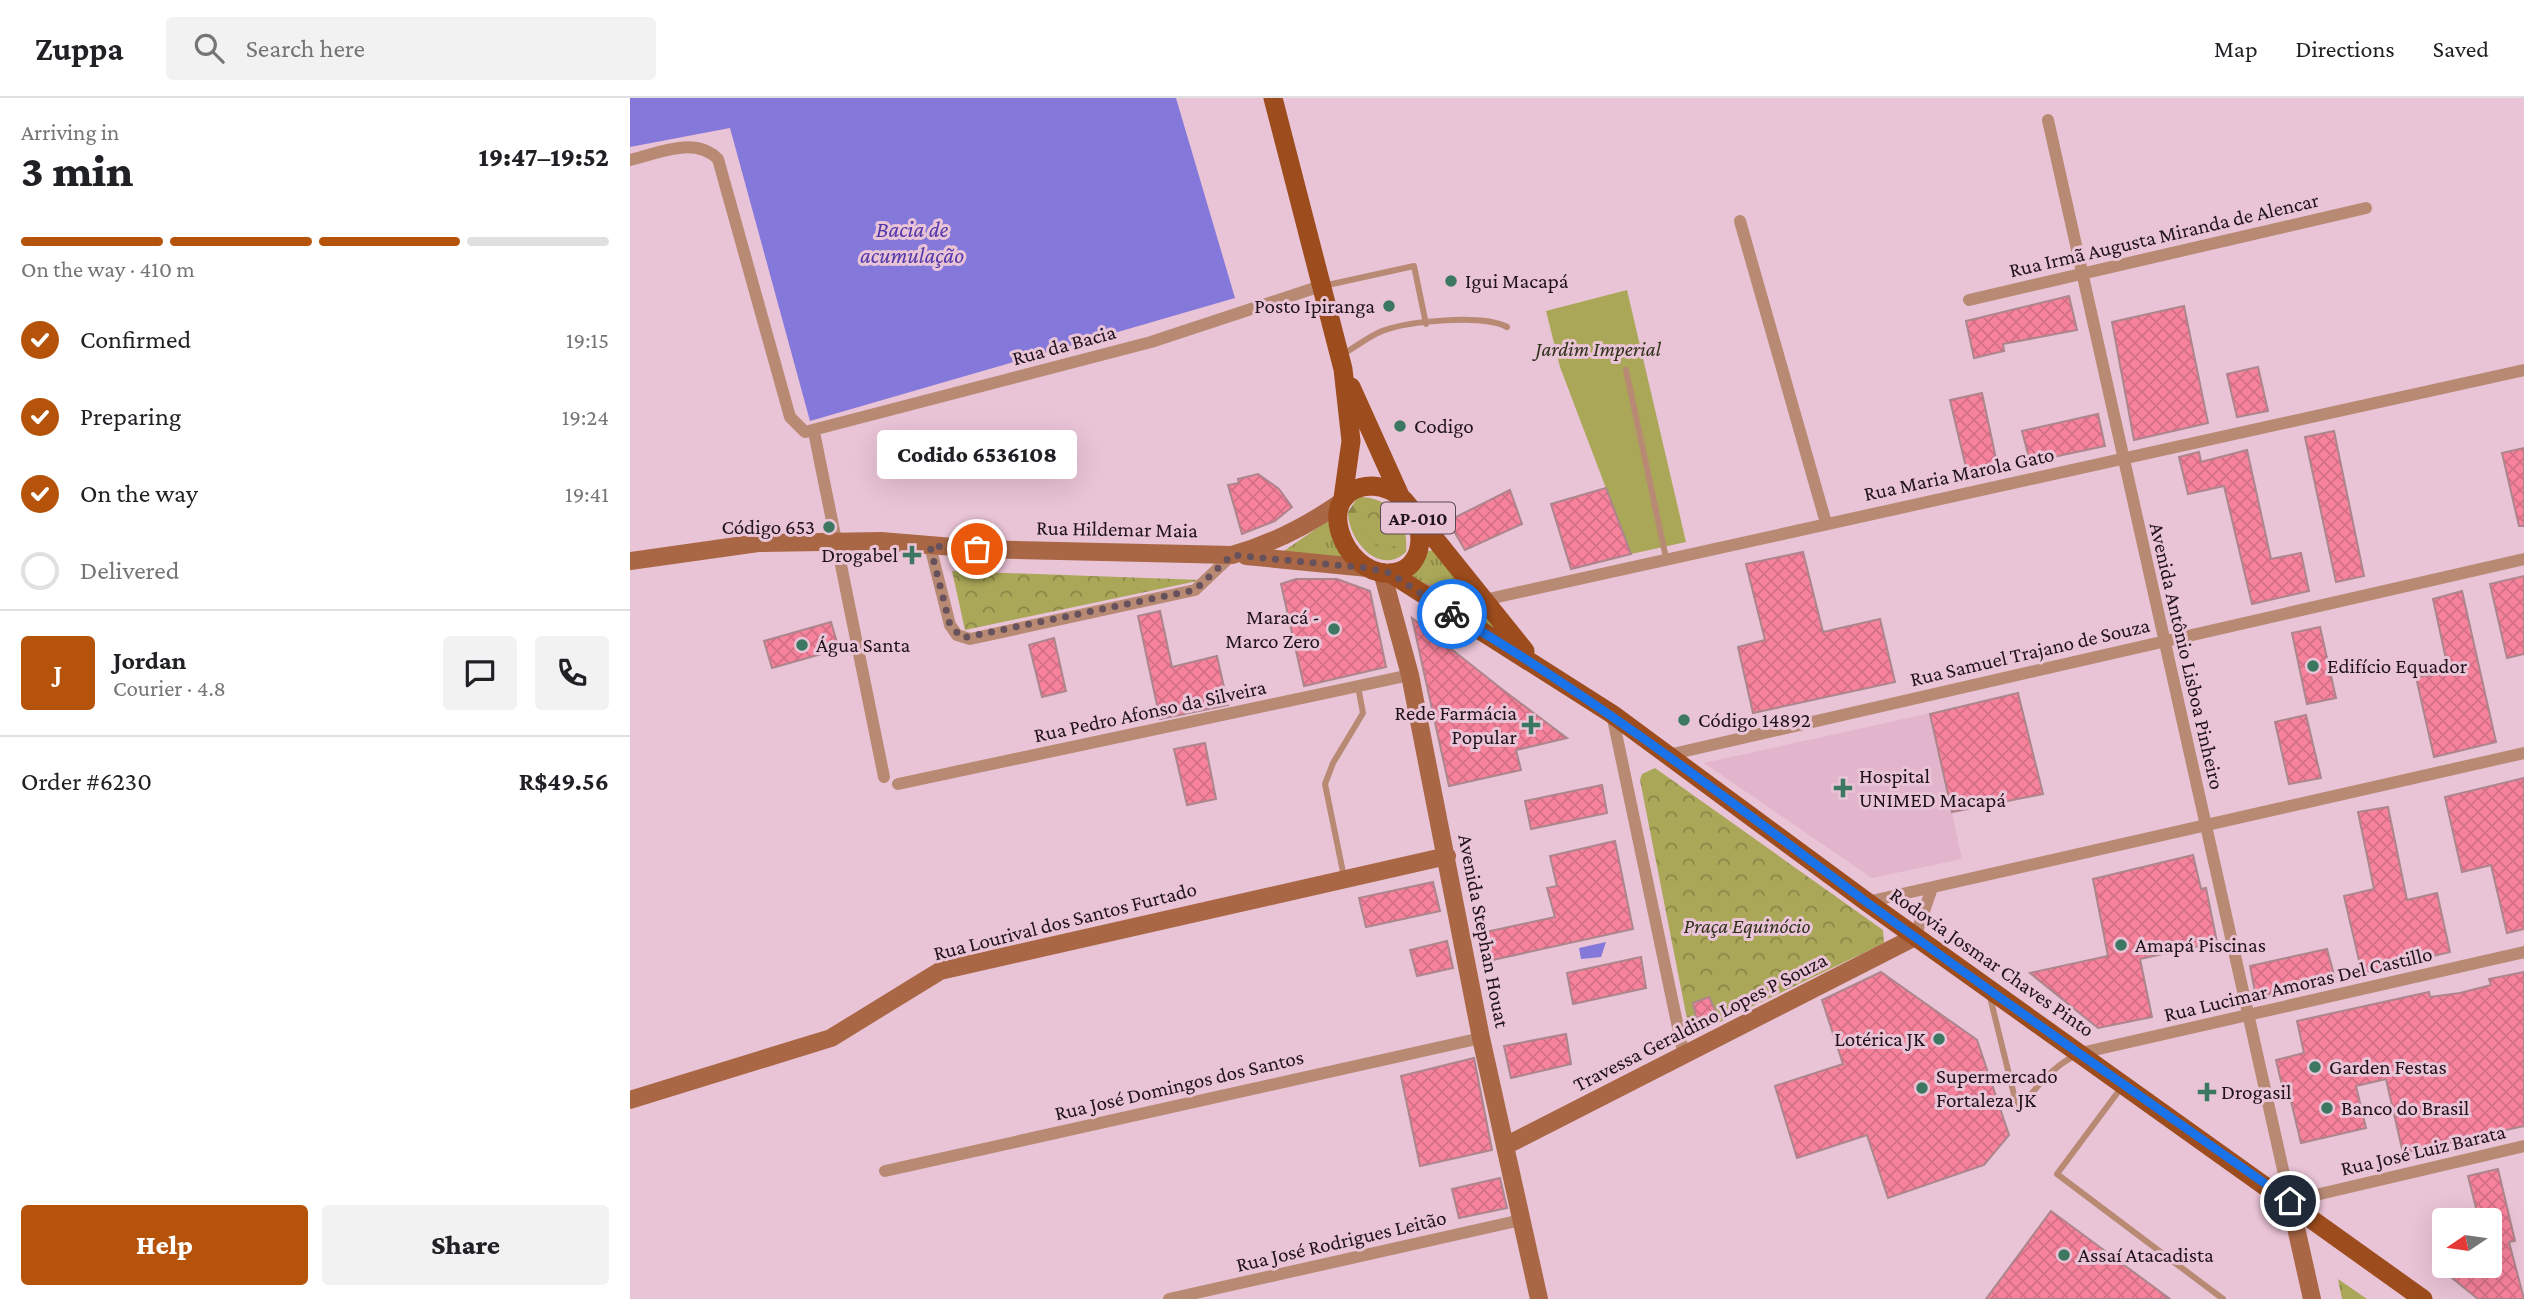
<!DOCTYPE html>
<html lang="en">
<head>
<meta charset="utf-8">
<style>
  :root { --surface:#fff; --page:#f2f2f2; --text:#202124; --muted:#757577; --line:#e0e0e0; --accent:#b45309 }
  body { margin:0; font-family:"Crimson Pro",serif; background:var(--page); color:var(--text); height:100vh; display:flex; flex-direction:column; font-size:26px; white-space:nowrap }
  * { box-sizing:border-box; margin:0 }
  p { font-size:23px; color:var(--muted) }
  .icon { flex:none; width:38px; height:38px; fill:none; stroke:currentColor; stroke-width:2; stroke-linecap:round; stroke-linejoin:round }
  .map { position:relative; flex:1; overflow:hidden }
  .drawer { display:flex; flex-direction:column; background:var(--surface); width:630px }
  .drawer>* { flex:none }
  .needle { width:46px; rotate:257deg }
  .buttons { position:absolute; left:1802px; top:1110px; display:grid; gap:14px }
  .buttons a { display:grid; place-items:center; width:70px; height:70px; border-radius:7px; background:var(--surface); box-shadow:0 7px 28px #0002; font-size:35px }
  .pin { position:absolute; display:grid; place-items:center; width:60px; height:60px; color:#fff; margin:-30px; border:4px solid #fff; border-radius:50%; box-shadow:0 2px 7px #0007 }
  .courier { position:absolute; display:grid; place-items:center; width:70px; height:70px; margin:-35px; border:5px solid #1a73e8; border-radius:50%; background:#fff; color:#222; box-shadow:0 2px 9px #0007 }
  .bubble { position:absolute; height:49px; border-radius:7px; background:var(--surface); box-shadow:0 7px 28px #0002; font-size:23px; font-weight:800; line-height:49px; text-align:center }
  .summary em { font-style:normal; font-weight:800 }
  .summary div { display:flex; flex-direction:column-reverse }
  .summary { display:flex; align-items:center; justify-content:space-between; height:119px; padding:0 21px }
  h1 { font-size:46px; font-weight:800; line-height:52px }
  .bar { display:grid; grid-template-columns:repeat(4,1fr); gap:10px 7px; align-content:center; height:84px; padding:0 21px }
  .bar i { height:9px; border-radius:5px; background:var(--line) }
  .bar .selected { background:var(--accent) }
  .bar p { grid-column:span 4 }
  .line { display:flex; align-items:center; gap:18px; padding:0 21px; border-top:2px solid var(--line) }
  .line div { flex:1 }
  .round { display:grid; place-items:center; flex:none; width:74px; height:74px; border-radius:7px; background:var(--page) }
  ol { padding:0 21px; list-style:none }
  li { display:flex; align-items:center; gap:21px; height:77px }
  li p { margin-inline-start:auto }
  li .icon { padding:7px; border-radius:50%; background:var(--accent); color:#fff; stroke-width:4 }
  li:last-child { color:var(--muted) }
  li i { width:38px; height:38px; border:4px solid var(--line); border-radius:50% }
  .button { display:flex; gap:14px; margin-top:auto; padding:14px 21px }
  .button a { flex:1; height:80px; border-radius:7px; background:var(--accent); color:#fff; font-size:28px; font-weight:800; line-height:80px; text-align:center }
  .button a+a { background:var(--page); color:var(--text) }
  header { display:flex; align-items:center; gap:42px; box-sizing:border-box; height:98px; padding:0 35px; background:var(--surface); border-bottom:2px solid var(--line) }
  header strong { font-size:33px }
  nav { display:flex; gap:38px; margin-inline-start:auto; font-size:24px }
  .search { width:490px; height:63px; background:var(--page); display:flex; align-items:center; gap:18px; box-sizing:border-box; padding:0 24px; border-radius:7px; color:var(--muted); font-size:26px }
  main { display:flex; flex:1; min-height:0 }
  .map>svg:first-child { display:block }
  .built { fill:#e3b5cc }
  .grass { fill:url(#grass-tufts) }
  .forest { fill:url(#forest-firs) }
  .park { fill:url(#park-crowns) }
  .garden { fill:#aaa758 }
  .water { fill:#8478da }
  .building { fill:url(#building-cross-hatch); stroke:#ad858c; stroke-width:2 }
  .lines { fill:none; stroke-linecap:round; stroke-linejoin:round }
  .lane { stroke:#b88a74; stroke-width:6 }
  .street { stroke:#b88a74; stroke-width:12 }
  .secondary { stroke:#a96745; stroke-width:18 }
  .primary { stroke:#9d4c1d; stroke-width:19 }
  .done { stroke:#66515c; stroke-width:7; stroke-dasharray:0 12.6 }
  .route { stroke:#1a73e8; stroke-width:9 }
  .poi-dot { fill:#3c7761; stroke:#e9c3d6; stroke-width:2.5 }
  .labels { text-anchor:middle; stroke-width:6; stroke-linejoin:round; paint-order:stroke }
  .shield { fill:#e9c3d6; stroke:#5c4852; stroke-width:2 }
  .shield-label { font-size:19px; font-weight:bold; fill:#20131a }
  .street-label { font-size:21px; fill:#20131a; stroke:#e9c3d6 }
  .poi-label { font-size:21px; fill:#20131a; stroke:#e9c3d6; text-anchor:start }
  .park-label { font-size:21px; font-style:italic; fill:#31311c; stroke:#e9c3d6 }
  .water-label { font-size:23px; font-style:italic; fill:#5138ab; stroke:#e9c3d6 }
</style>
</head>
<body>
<header>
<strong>Zuppa</strong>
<div class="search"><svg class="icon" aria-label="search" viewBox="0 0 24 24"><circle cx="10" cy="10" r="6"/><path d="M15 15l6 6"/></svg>Search here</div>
<nav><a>Map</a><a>Directions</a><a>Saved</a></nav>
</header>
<main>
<section class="drawer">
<div class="summary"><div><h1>3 min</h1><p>Arriving in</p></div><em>19:47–19:52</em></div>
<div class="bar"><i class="selected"></i><i class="selected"></i><i class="selected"></i><i></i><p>On the way · 410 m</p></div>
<ol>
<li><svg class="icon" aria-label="check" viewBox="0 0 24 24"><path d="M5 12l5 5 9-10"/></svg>Confirmed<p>19:15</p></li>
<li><svg class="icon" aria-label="check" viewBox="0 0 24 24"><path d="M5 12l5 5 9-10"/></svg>Preparing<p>19:24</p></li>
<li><svg class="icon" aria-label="check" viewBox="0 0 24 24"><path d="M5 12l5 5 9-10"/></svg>On the way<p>19:41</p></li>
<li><i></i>Delivered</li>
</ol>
<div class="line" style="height:126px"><b class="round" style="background:var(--accent);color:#fff">J</b><div><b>Jordan</b><p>Courier · 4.8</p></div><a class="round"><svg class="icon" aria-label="chat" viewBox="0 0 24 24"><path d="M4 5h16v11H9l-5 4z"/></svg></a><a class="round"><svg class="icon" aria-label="phone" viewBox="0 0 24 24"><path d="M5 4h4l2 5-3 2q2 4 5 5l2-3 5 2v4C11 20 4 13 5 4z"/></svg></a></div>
<div class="line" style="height:91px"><div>Order #6230</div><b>R$49.56</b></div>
<div class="button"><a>Help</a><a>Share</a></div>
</section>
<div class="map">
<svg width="1894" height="1201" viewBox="0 0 1894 1201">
  <defs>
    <pattern id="grass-tufts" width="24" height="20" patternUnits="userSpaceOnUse" patternTransform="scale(1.75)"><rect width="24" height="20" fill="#aaa758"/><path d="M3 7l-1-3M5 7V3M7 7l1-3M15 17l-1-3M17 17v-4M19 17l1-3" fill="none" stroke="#8a8748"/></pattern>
    <pattern id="forest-firs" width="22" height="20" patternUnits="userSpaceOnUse" patternTransform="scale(1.75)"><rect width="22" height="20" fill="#aaa758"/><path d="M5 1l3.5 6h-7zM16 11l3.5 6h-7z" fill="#8a8748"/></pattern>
    <pattern id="park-crowns" width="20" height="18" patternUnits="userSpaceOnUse" patternTransform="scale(1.75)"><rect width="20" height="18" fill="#aaa758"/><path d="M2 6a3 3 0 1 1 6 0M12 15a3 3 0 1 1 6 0" fill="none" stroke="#8a8748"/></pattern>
    <pattern id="building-cross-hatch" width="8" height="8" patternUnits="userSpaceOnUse" patternTransform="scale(1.75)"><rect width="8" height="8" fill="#f7829c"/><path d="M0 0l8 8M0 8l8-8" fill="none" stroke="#d36f86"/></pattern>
  </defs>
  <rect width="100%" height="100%" fill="#e9c3d6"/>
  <path class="built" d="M 1300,615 L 1332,761 L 1242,780 L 1074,665 Z"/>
  <path class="grass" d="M 699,422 L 703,441 L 715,461 L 648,457 Z
    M 807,452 L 840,496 L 779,483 L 777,477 L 795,453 Z
    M 813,503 L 851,509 L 880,541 Z"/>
  <path class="forest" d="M 728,399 C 761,399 779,422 776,454 C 749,479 718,442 718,414 Z"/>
  <path class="park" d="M 739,410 C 754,417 767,430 765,447 L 760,451 C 741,451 733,434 730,417 Z
    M 322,473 L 572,482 L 335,532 Z
    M 1025,670 L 1253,832 L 1254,845 L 1063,937 L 1059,931 L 1010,682 L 1012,676 Z
    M 1708,1181 L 1737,1201 L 1712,1201 Z"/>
  <path class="garden" d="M 997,192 L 1056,444 L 1001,456 L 930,269 L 916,213 Z"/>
  <path class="water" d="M 0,0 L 546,0 L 605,200 L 180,323 L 100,30 L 0,49 Z
    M 976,844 L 971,859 L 951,861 L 949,850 Z"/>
  <path class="building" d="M 1439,198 L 1447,232 L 1373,246 L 1374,253 L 1344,260 L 1336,223 Z
    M 1554,208 L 1578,325 L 1504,342 L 1482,224 Z
    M 1628,269 L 1638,313 L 1607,319 L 1597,276 Z
    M 1352,295 L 1368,370 L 1338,378 L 1320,302 Z
    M 1468,316 L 1475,348 L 1400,364 L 1392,333 Z
    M 1704,333 L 1734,478 L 1706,484 L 1675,339 Z
    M 1894,350 L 1894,428 L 1889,428 L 1872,355 Z
    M 1617,352 L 1641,461 L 1671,455 L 1679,493 L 1622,506 L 1594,388 L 1558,396 L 1549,359 L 1569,354 L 1571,364 Z
    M 628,376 L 649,391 L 662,409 L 645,423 L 612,436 L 598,387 L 609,385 L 608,381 Z
    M 976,390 L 1001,456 L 941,471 L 921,406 Z
    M 880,392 L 892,426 L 835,452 L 818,423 Z
    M 1173,454 L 1193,534 L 1250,521 L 1265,584 L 1123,615 L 1108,549 L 1135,542 L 1116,466 Z
    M 1894,478 L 1894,556 L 1877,560 L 1860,486 Z
    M 666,481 L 707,481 L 740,493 L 756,569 L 674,588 L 651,486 Z
    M 1832,493 L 1866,644 L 1804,659 L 1786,579 L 1819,575 L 1803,501 Z
    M 530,513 L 542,569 L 587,558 L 598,607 L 530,621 L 508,518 Z
    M 782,520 L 873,592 L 937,640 L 886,652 L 891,672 L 819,688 Z
    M 201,524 L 209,551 L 142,570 L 134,543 Z
    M 1690,529 L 1706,600 L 1677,606 L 1662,535 Z
    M 424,540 L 436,593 L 412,599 L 399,547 Z
    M 1388,595 L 1413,696 L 1322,714 L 1300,616 Z
    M 1676,617 L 1691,680 L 1659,686 L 1645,624 Z
    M 575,645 L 586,701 L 557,707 L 544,651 Z
    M 1894,680 L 1894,831 L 1877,835 L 1861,767 L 1832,774 L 1815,699 Z
    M 972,687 L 977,715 L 901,731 L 895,703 Z
    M 1758,709 L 1777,802 L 1807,795 L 1820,854 L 1732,875 L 1714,798 L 1744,791 L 1728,714 Z
    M 985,743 L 1003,831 L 858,863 L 851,835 L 925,819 L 917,790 L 927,788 L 920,758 Z
    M 1563,757 L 1571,791 L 1576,790 L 1587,844 L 1510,861 L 1522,919 L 1468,930 L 1400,875 L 1478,858 L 1463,781 Z
    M 803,784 L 810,813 L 736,829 L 729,800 Z
    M 817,843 L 823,870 L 787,878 L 780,852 Z
    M 1697,851 L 1706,884 L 1626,899 L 1620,868 Z
    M 1011,859 L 1016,890 L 943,906 L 937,875 Z
    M 1251,874 L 1347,942 L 1379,1037 L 1354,1067 L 1258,1100 L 1237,1037 L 1167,1060 L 1145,988 L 1213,966 L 1192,902 Z
    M 1894,874 L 1894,1028 L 1773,1055 L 1756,981 L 1726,988 L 1736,1030 L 1671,1045 L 1657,986 L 1652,987 L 1646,962 L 1674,955 L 1667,923 L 1799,894 L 1800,899 L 1830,895 L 1861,887 L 1859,881 Z
    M 1079,899 L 1086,914 L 1073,922 L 1066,919 L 1063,905 Z
    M 936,936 L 941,966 L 881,980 L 874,948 Z
    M 844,960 L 862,1052 L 790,1068 L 771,978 Z
    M 1868,1071 L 1885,1143 L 1879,1144 L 1894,1201 L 1848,1201 L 1806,1167 L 1860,1167 L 1860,1122 L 1849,1122 L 1838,1078 Z
    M 870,1080 L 877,1110 L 829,1120 L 822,1091 Z
    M 1421,1113 L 1540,1201 L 1356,1201 Z"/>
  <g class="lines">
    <path class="lane" d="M 693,188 L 784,168 L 796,226
      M 713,256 C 726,249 739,238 752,233 C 779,223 852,216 877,229
      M 996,272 L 1036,460
      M 714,779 L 695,686 L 703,665 L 733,615 L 728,589
      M 1360,899 L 1388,1013
      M 1491,990 L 1427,1076 L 1593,1201
      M 1388,1013 C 1405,991 1420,970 1446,957"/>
    <path class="street" d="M 1418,22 L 1660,1103 L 1894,1048
      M 0,62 C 29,55 64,38 88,61 L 160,319 L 175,334 L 521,244 L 691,188
      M 1110,123 L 1196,425
      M 1339,202 L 1736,110
      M 184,334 L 254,679
      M 300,448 L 320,527 L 327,537 L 340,541 L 565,492 L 602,457
      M 793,491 L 854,502 L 1894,272
      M 982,616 L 1054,958
      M 1038,657 L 1894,461
      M 268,686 L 780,577
      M 1237,804 L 1894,655
      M 1285,839 L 1302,790
      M 1451,955 L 1894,854
      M 255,1073 L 851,940
      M 539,1201 L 891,1122"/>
    <path class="secondary" d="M 616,458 L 738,470
      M 0,463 L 128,445 L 251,443 L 347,451 L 602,457 C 642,446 675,429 710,405
      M 752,474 L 780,577 L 851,940 L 909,1201
      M 0,1002 L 201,940 L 310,873 L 817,758
      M 875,1048 L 1285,839
      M 1660,1103 L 1682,1201"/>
    <path class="primary" d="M 643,0 L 713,271 L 721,343 L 713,400
      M 721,289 L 771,400
      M 742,388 C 796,391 807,472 761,475 C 712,479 680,390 742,388 Z
      M 789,421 L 895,553
      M 760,475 L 982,616 L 1237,804 L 1793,1201"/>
  </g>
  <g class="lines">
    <path class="done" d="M 347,451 L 300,448 L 320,527 L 332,540 L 565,492 L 602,457 L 738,470 L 760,475 L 822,516"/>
    <path class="route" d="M 822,516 C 967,601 1100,703 1235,803 C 1375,905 1518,1003 1660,1103"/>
  </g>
  <g class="poi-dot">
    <circle cx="821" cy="183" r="7"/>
    <circle cx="759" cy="208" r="7"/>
    <circle cx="770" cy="328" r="7"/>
    <circle cx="199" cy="429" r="7"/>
    <path d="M278.5 446.5h7v7h7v7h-7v7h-7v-7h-7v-7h7z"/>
    <circle cx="704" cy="531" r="7"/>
    <circle cx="172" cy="547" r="7"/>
    <circle cx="1683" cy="568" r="7"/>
    <circle cx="1054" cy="622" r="7"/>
    <path d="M897.5 616.5h7v7h7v7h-7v7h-7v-7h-7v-7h7z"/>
    <path d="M1209.5 679.5h7v7h7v7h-7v7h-7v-7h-7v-7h7z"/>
    <circle cx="1491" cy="847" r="7"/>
    <circle cx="1309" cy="941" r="7"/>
    <circle cx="1685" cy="969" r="7"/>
    <circle cx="1292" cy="990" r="7"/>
    <path d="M1573.5 983.5h7v7h7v7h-7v7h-7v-7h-7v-7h7z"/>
    <circle cx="1697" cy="1010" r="7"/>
    <circle cx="1434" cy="1157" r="7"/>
  </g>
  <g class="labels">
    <rect class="shield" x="751" y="404.5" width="74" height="31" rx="5"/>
    <g class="shield-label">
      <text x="788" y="427">AP-010</text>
    </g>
    <g class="street-label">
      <text transform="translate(1534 137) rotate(-13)" y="7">Rua Irmã Augusta Miranda de Alencar</text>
      <text transform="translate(434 247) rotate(-15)" y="7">Rua da Bacia</text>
      <text transform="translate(1329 376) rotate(-12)" y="7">Rua Maria Marola Gato</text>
      <text transform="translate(487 431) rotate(1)" y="7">Rua Hildemar Maia</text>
      <text transform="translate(1400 554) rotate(-13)" y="7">Rua Samuel Trajano de Souza</text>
      <text transform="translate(1557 558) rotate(77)" y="7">Avenida Antônio Lisboa Pinheiro</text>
      <text transform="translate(520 613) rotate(-12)" y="7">Rua Pedro Afonso da Silveira</text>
      <text transform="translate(435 823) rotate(-14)" y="7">Rua Lourival dos Santos Furtado</text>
      <text transform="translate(854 833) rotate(79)" y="7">Avenida Stephan Houat</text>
      <text transform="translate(1362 864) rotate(35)" y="7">Rodovia Josmar Chaves Pinto</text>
      <text transform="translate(1668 886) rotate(-13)" y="7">Rua Lucimar Amoras Del Castillo</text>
      <text transform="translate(1070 924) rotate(-27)" y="7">Travessa Geraldino Lopes P Souza</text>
      <text transform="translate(549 987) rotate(-13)" y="7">Rua José Domingos dos Santos</text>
      <text transform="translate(1793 1052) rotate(-13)" y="7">Rua José Luiz Barata</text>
      <text transform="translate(711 1143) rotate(-13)" y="7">Rua José Rodrigues Leitão</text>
    </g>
    <g class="poi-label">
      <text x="835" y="190">Igui Macapá</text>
      <text x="745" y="215" text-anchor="end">Posto Ipiranga</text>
      <text x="784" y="335">Codigo</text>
      <text x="185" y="436" text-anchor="end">Código 653</text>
      <text x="268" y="464" text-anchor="end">Drogabel</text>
      <text x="690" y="526" text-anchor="end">Maracá -<tspan x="690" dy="24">Marco Zero</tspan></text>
      <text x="186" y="554">Água Santa</text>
      <text x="1697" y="575">Edifício Equador</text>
      <text x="887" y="622" text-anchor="end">Rede Farmácia<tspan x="887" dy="24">Popular</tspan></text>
      <text x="1068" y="629">Código 14892</text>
      <text x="1229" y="685">Hospital<tspan x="1229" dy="24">UNIMED Macapá</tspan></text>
      <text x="1505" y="854">Amapá Piscinas</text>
      <text x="1295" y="948" text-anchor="end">Lotérica JK</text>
      <text x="1699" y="976">Garden Festas</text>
      <text x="1306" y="985">Supermercado<tspan x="1306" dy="24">Fortaleza JK</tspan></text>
      <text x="1591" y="1001">Drogasil</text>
      <text x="1711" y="1017">Banco do Brasil</text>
      <text x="1448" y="1164">Assaí Atacadista</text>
    </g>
    <g class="park-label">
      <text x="968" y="258">Jardim Imperial</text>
      <text x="1117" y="835">Praça Equinócio</text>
    </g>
    <g class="water-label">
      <text x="282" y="139">Bacia de<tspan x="282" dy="26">acumulação</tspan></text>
    </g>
  </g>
</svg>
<div class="buttons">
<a><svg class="needle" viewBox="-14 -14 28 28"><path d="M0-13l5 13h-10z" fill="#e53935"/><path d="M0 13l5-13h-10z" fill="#757577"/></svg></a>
</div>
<div class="pin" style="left:347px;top:451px;background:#ea580c"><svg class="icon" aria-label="bag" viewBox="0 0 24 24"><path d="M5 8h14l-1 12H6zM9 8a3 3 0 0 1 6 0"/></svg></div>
<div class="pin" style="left:1660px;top:1103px;background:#1f2937"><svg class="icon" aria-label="home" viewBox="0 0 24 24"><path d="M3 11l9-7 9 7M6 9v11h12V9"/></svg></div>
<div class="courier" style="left:822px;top:516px"><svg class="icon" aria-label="bike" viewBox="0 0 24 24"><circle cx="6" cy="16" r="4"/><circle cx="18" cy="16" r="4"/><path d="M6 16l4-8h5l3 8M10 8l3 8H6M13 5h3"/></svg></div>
<div class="bubble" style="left:247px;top:332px;width:200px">Codido 6536108</div>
</div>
</main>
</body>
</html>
